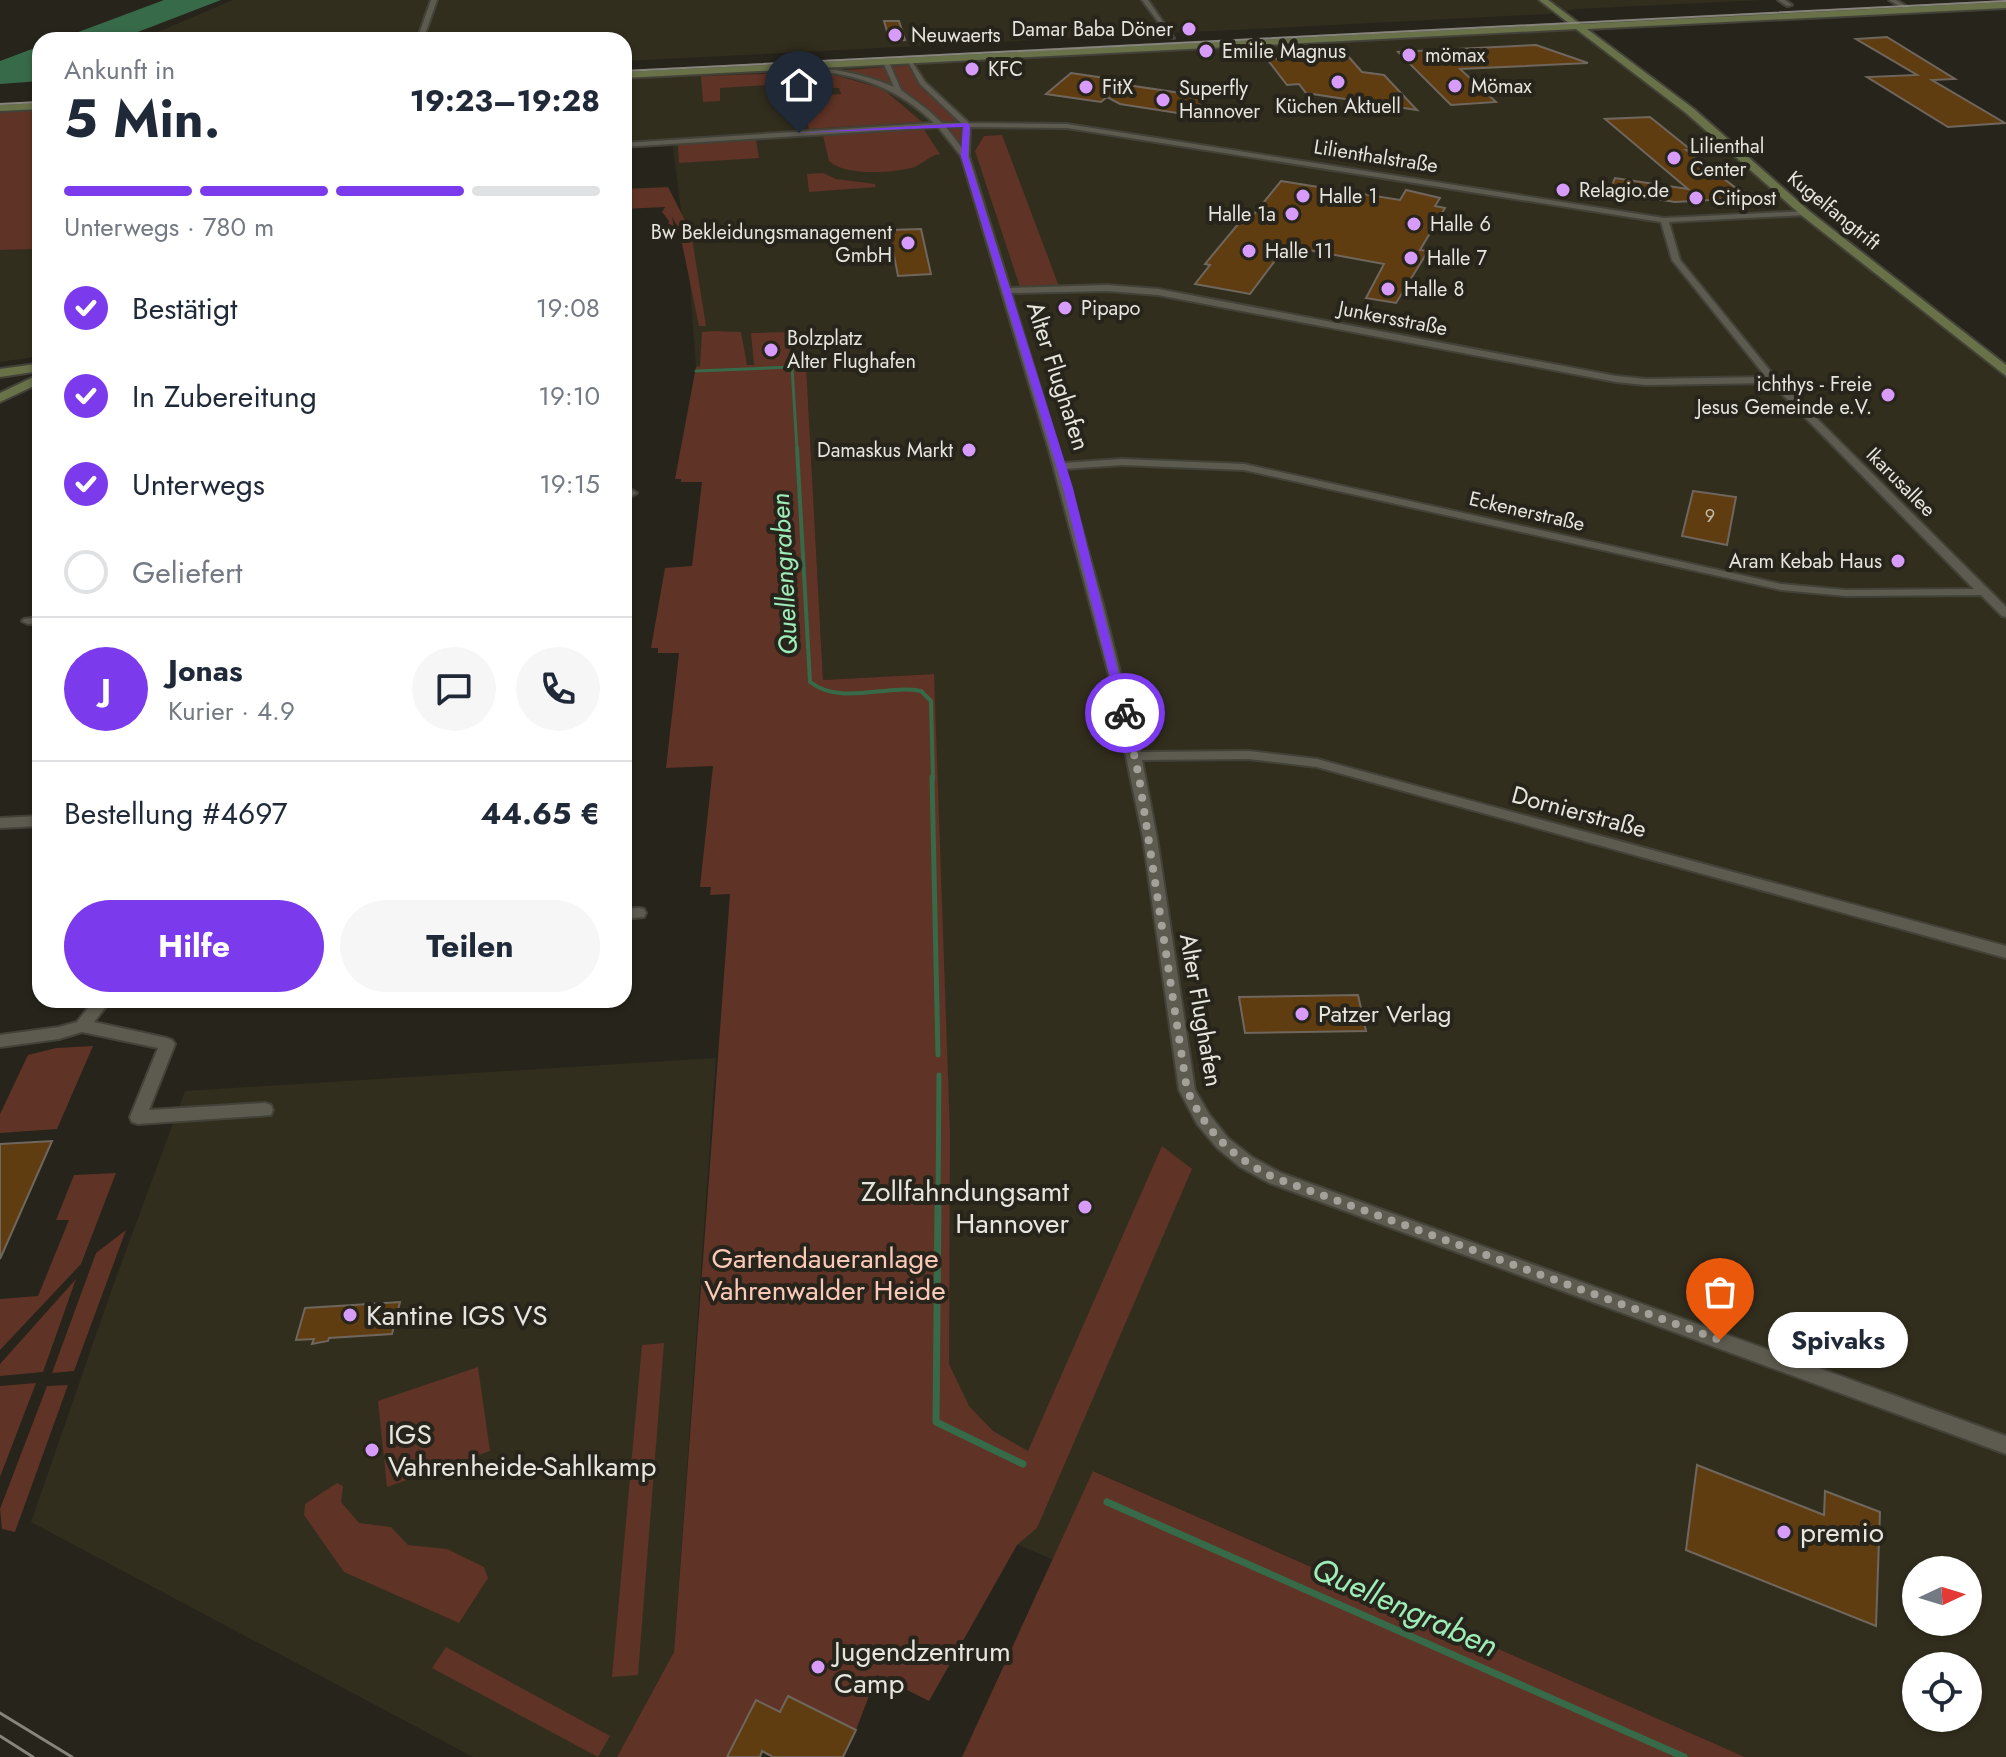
<!DOCTYPE html>
<html lang="de">
<head>
<meta charset="utf-8">
<style>
  :root { --surface:#fff; --page:#f6f6f7; --text:#1f2937; --muted:#747a83; --line:#e0e1e3; --accent:#7c3aed }
  body { margin:0; font-family:Jost,sans-serif; background:var(--page); color:var(--text); height:100vh; display:flex; flex-direction:column; font-size:30px; white-space:nowrap }
  * { box-sizing:border-box; margin:0 }
  p { font-size:26px; color:var(--muted) }
  .icon { flex:none; width:44px; height:44px; fill:none; stroke:currentColor; stroke-width:2; stroke-linecap:round; stroke-linejoin:round }
  .map { position:relative; flex:1; overflow:hidden }
  .details { position:absolute; left:32px; top:32px; width:600px; height:976px; display:flex; flex-direction:column; background:var(--surface); border-radius:24px; box-shadow:0 2px 6px #0004 }
  .details>* { flex:none }
  .needle { width:52px; rotate:86deg }
  .tools { position:absolute; left:1902px; top:1556px; display:grid; gap:16px }
  .tools a { display:grid; place-items:center; width:80px; height:80px; border-radius:50%; background:var(--surface); box-shadow:0 2px 6px #0004; font-size:40px }
  .pin { position:absolute; display:grid; place-items:center; width:68px; height:68px; color:#fff; margin:-82px -34px; border-radius:50% 50% 50% 0; rotate:-45deg; box-shadow:0 0 8px #0007 }
  .pin .icon { rotate:45deg }
  .courier { position:absolute; display:grid; place-items:center; width:80px; height:80px; margin:-40px; border:6px solid #7c3aed; border-radius:50%; background:#fff; color:#222; box-shadow:0 2px 10px #0007 }
  .bubble { position:absolute; height:56px; border-radius:28px; background:var(--surface); box-shadow:0 2px 6px #0004; font-size:26px; font-weight:700; line-height:56px; text-align:center }
  .overview em { font-style:normal; font-weight:700 }
  .overview div { display:flex; flex-direction:column-reverse }
  .overview { display:flex; align-items:center; justify-content:space-between; height:136px; padding:0 32px }
  h1 { font-size:52px; font-weight:700; line-height:60px }
  .bar { display:grid; grid-template-columns:repeat(4,1fr); gap:12px 8px; align-content:center; height:96px; padding:0 32px }
  .bar i { height:10px; border-radius:6px; background:var(--line) }
  .bar .active { background:var(--accent) }
  .bar p { grid-column:span 4 }
  .line { display:flex; align-items:center; gap:20px; padding:0 32px; border-top:2px solid var(--line) }
  .line div { flex:1 }
  .round { display:grid; place-items:center; flex:none; width:84px; height:84px; border-radius:42px; background:var(--page) }
  ol { padding:0 32px; list-style:none }
  li { display:flex; align-items:center; gap:24px; height:88px }
  li p { margin-inline-start:auto }
  li .icon { padding:8px; border-radius:50%; background:var(--accent); color:#fff; stroke-width:4 }
  li:last-child { color:var(--muted) }
  li i { width:44px; height:44px; border:4px solid var(--line); border-radius:50% }
  .primary-button { display:flex; gap:16px; margin-top:auto; padding:16px 32px }
  .primary-button a { flex:1; height:92px; border-radius:48px; background:var(--accent); color:#fff; font-size:32px; font-weight:700; line-height:92px; text-align:center }
  .primary-button a+a { background:var(--page); color:var(--text) }
  .map>svg:first-child { display:block }
  .built { fill:#322e1e; fill-rule:evenodd }
  .green { fill:#5f3325 }
  .water { fill:#376a49 }
  .lines { fill:none; stroke-linecap:round; stroke-linejoin:round }
  .stream-far3 { stroke:#376a49; stroke-width:3 }
  .stream-far2 { stroke:#376a49; stroke-width:4 }
  .stream-far1 { stroke:#376a49; stroke-width:5 }
  .stream { stroke:#376a49; stroke-width:7 }
  .building { fill:#603d11; stroke:#6f665d; stroke-width:2 }
  .street-casing { stroke:#434239; stroke-width:4 }
  .secondary-casing { stroke:#434239; stroke-width:4 }
  .street { fill:#5d5b4f; fill-rule:evenodd }
  .secondary { fill:#687148; fill-rule:evenodd }
  .tram-far1 { stroke:#86847c; stroke-width:2 }
  .tram { stroke:#86847c; stroke-width:3 }
  .route { fill:#7c3aed }
  .done { stroke:#a3a19a; stroke-width:8; stroke-dasharray:0 14.4 }
  .poi-dot { fill:#d79bf9; stroke:#27241b; stroke-width:3 }
  .labels { text-anchor:middle; stroke-width:8; stroke-linejoin:round; paint-order:stroke }
  .far-number-label { font-size:18px; fill:#c4bbab }
  .far-poi-label { font-size:20px; fill:#e6e5de; stroke:#27241b; text-anchor:start }
  .far-street-label { font-size:20px; fill:#e6e5de; stroke:#27241b }
  .street-label { font-size:24px; fill:#e6e5de; stroke:#27241b }
  .poi-label { font-size:24px; fill:#e6e5de; stroke:#27241b; text-anchor:start }
  .water-label { font-size:26px; font-style:italic; fill:#9eecb8; stroke:#27241b }
  .near-poi-label { font-size:28px; fill:#e6e5de; stroke:#27241b; text-anchor:start }
  .near-park-label { font-size:28px; fill:#fcc8b7; stroke:#27241b }
  .near-water-label { font-size:32px; font-style:italic; fill:#9eecb8; stroke:#27241b }
</style>
</head>
<body>
<div class="map">
<svg width="2006" height="1757" viewBox="0 0 2006 1757">
  <rect width="100%" height="100%" fill="#27241b"/>
  <path class="built" d="M 233,0 L 1763,0 L 1576,9 L 1548,14 L 624,61 L 624,40 L 139,40 Z
    M 1578,27 L 1629,63 L 1773,186 L 2006,372 L 2006,1757 L 1745,1757 L 1094,1471 L 1054,1560 L 920,1504 L 934,674 L 823,680 L 806,364 L 696,367 L 689,273 L 672,140 L 624,145 L 624,75 ZM 1916,1570 L 1968,1570 L 1968,1622 L 1916,1622 ZM 1916,1666 L 1968,1666 L 1968,1718 L 1916,1718 Z
    M 40,249 L 40,356 L 0,362 L 0,250 Z
    M 716,1058 L 674,1652 L 617,1757 L 473,1757 L 31,1522 L 113,1286 L 185,1091 Z"/>
  <path class="green" d="M 911,65 L 922,83 L 967,125 L 965,156 C 928,108 896,80 836,71 Z
    M 797,73 L 835,75 L 883,89 L 922,122 L 809,129 L 804,109 L 784,110 L 781,98 L 841,94 L 839,88 L 802,87 L 799,83 L 720,88 L 720,101 L 703,102 L 701,76 Z
    M 40,106 L 40,249 L 0,250 L 0,108 Z
    M 923,128 L 940,154 C 928,156 921,166 911,168 C 890,173 845,176 829,161 L 823,135 Z
    M 1002,135 L 1060,289 L 1021,290 L 975,151 L 984,136 Z
    M 756,140 L 759,158 L 679,163 L 678,144 Z
    M 823,173 L 836,179 L 875,184 L 876,187 L 809,192 L 807,174 Z
    M 668,187 L 691,232 L 706,326 L 699,326 L 679,229 L 672,217 L 676,236 L 665,236 L 669,221 L 662,212 L 665,207 L 624,209 L 624,189 Z
    M 714,331 L 741,332 L 747,365 L 754,365 L 751,333 L 788,332 L 792,363 L 806,364 L 823,680 L 934,674 L 950,1134 L 949,1364 L 969,1406 L 993,1431 L 1028,1451 L 1162,1146 L 1192,1169 L 1037,1528 L 1017,1545 L 929,1701 L 877,1675 L 856,1730 L 789,1696 L 780,1712 L 756,1700 L 727,1757 L 617,1757 L 674,1652 L 730,894 L 710,895 L 711,887 L 700,887 L 713,766 L 666,768 L 679,653 L 658,653 L 658,648 L 651,648 L 665,568 L 692,566 L 702,482 L 681,482 L 681,479 L 675,479 L 696,367 L 700,366 L 702,332 Z
    M 93,1046 L 57,1129 L 0,1133 L 0,1114 L 28,1055 L 56,1048 Z
    M 116,1173 L 81,1264 L 0,1350 L 0,1299 L 38,1296 L 69,1220 L 56,1220 L 74,1175 Z
    M 126,1230 L 74,1371 L 52,1373 L 96,1253 Z
    M 76,1279 L 43,1372 L 0,1376 L 0,1364 Z
    M 664,1343 L 638,1675 L 612,1677 L 642,1345 Z
    M 478,1367 L 490,1451 L 387,1487 L 378,1401 Z
    M 36,1383 L 0,1477 L 0,1386 Z
    M 68,1385 L 15,1532 L 2,1529 L 0,1509 L 47,1386 Z
    M 1093,1471 L 1745,1757 L 962,1757 Z
    M 337,1483 L 343,1486 L 341,1502 L 359,1523 L 391,1527 L 408,1545 L 447,1549 L 484,1567 L 488,1578 L 459,1623 L 344,1572 L 304,1515 L 305,1504 Z
    M 446,1647 L 610,1736 L 598,1757 L 432,1668 Z"/>
  <path class="water" d="M 164,0 L 221,0 L 117,40 L 57,40 Z
    M 40,46 L 40,81 L 0,84 L 0,61 Z"/>
  <g class="lines">
    <path class="stream-far3" d="M 696,371 L 792,367 L 797,450"/>
    <path class="stream-far2" d="M 797,448 L 810,682 C 841,706 886,684 921,691 L 931,701 L 933,779"/>
    <path class="stream-far1" d="M 932,777 L 938,1055
      M 938,1205 L 939,1075"/>
    <path class="stream" d="M 938,1203 L 936,1422 L 1023,1464
      M 1107,1502 L 1684,1757"/>
  </g>
  <path class="building" d="M 884,21 L 899,21 L 905,40 L 890,41 Z
    M 1887,37 L 1955,79 L 1932,80 L 2005,123 L 1948,127 L 1867,77 L 1917,75 L 1856,39 Z
    M 1536,45 L 1588,63 L 1460,69 L 1496,102 L 1451,105 L 1398,52 Z
    M 1347,55 L 1362,72 L 1384,75 L 1417,110 L 1306,93 L 1299,84 L 1287,85 L 1267,59 Z
    M 1071,73 L 1125,81 L 1121,84 L 1207,97 L 1190,115 L 1120,104 L 1107,97 L 1101,102 L 1046,94 Z
    M 1650,117 L 1691,150 L 1686,150 L 1749,198 L 1675,202 L 1609,192 L 1615,178 L 1688,189 L 1605,119 Z
    M 1281,181 L 1400,200 L 1406,190 L 1440,198 L 1435,206 L 1445,208 L 1420,250 L 1428,251 L 1396,303 L 1366,298 L 1384,264 L 1286,246 L 1250,294 L 1195,284 L 1210,265 L 1205,264 L 1239,223 L 1246,224 Z
    M 921,229 L 931,274 L 898,276 L 889,230 Z
    M 1693,491 L 1736,497 L 1727,545 L 1682,536 Z
    M 1358,995 L 1366,1031 L 1245,1033 L 1239,997 Z
    M 52,1141 L 41,1166 L 0,1259 L 0,1144 Z
    M 400,1302 L 392,1334 L 329,1338 L 328,1341 L 312,1344 L 314,1339 L 296,1340 L 305,1308 Z
    M 1697,1465 L 1824,1515 L 1825,1491 L 1880,1512 L 1876,1626 L 1686,1550 Z
    M 788,1696 L 856,1730 L 843,1757 L 773,1757 L 762,1751 L 760,1757 L 727,1757 L 756,1700 L 780,1712 Z"/>
  <g class="lines">
    <defs>
      <path id="street" d="M 431,0 L 437,0 L 423,40 L 417,40 Z
        M 1142,0 L 1148,0 L 1174,38 L 1170,38 Z
        M 1778,0 L 1785,0 L 1792,5 L 1787,6 Z
        M 1889,0 L 1896,0 L 1911,9 L 1906,10 Z
        M 886,60 L 889,62 L 901,90 L 928,110 L 942,123 L 961,123 L 920,84 L 907,60 L 911,60 L 925,82 L 969,123 L 1067,124 L 1664,218 L 1808,211 L 1809,213 L 1805,215 L 1669,222 L 1680,260 L 1776,378 L 1989,590 L 2006,607 L 2006,617 L 2002,616 L 1981,595 L 1846,596 L 1781,590 L 1244,470 L 1122,465 L 1065,469 L 1103,604 L 1140,752 L 1249,751 L 1317,759 L 2006,946 L 2006,958 L 1317,767 L 1249,759 L 1142,760 L 1157,838 L 1195,1090 L 1209,1114 L 1228,1138 L 1252,1157 L 1281,1173 L 2006,1436 L 2006,1454 L 1269,1183 L 1240,1167 L 1217,1148 L 1197,1124 L 1179,1090 L 1143,838 L 1110,679 L 1050,454 L 961,156 L 938,127 L 624,147 L 624,143 L 934,123 C 907,97 876,81 839,74 C 824,72 807,72 795,67 L 798,65 C 831,69 863,73 894,87 L 883,62 ZM 946,127 L 963,127 L 962,148 ZM 970,127 L 1067,128 L 1661,222 L 1672,260 L 1766,377 L 1646,379 L 1616,376 L 1158,289 L 1107,285 L 1010,288 L 969,156 ZM 1107,291 L 1158,295 L 1616,382 L 1646,385 L 1771,383 L 1974,589 L 1846,590 L 1781,584 L 1244,464 L 1122,459 L 1063,463 L 1011,293 Z
        M 624,490 L 632,490 L 637,493 L 632,496 L 624,496 Z
        M 40,617 L 40,623 L 28,624 L 22,621 L 24,619 Z
        M 40,816 L 40,826 L 0,828 L 0,818 Z
        M 639,908 L 644,909 L 646,913 L 644,917 L 624,919 L 624,909 Z
        M 94,1000 L 111,1000 L 94,1022 L 167,1038 L 172,1040 L 175,1044 L 149,1110 L 265,1103 L 271,1105 L 273,1110 L 271,1115 L 138,1124 L 132,1122 L 130,1117 L 158,1048 L 82,1032 L 59,1039 L 0,1047 L 0,1035 L 59,1027 L 77,1022 Z"/>
      <path id="secondary" d="M 1539,0 L 1548,0 L 1580,24 L 2006,2 L 2006,8 L 1587,29 L 1694,109 L 1809,211 L 2006,365 L 2006,376 L 1801,215 L 1686,113 L 1576,29 L 624,78 L 624,72 L 1570,24 Z
        M 40,103 L 40,109 L 0,111 L 0,105 Z
        M 36,364 L 40,365 L 40,371 L 0,377 L 0,369 Z
        M 40,374 L 40,383 L 0,402 L 0,393 Z"/>
    </defs>
    <use href="#street" class="street-casing"/>
    <use href="#secondary" class="secondary-casing"/>
    <use href="#street" class="street"/>
    <use href="#secondary" class="secondary"/>
    <path class="tram-far1" d="M 624,71 L 2006,1
      M 0,104 L 40,102"/>
    <path class="tram" d="M 0,1713 L 72,1757
      M 0,1736 L 33,1757"/>
  </g>
  <path class="route" d="M 967,123 L 970,125 L 968,156 L 1073,488 L 1129,716 L 1119,713 L 1063,488 L 961,156 L 963,127 L 795,133 Z"/>
  <g class="lines">
    <path class="done" d="M 1125,713 L 1139,777 L 1187,1090 C 1206,1132 1233,1158 1275,1178 L 1720,1340"/>
  </g>
  <g class="poi-dot">
    <circle cx="1189" cy="29" r="8"/>
    <circle cx="895" cy="35" r="8"/>
    <circle cx="1206" cy="51" r="8"/>
    <circle cx="1409" cy="55" r="8"/>
    <circle cx="972" cy="69" r="8"/>
    <circle cx="1338" cy="82" r="8"/>
    <circle cx="1455" cy="86" r="8"/>
    <circle cx="1086" cy="87" r="8"/>
    <circle cx="1163" cy="100" r="8"/>
    <circle cx="1674" cy="158" r="8"/>
    <circle cx="1563" cy="190" r="8"/>
    <circle cx="1303" cy="196" r="8"/>
    <circle cx="1696" cy="198" r="8"/>
    <circle cx="1292" cy="214" r="8"/>
    <circle cx="1414" cy="224" r="8"/>
    <circle cx="908" cy="243" r="8"/>
    <circle cx="1249" cy="251" r="8"/>
    <circle cx="1411" cy="258" r="8"/>
    <circle cx="1388" cy="289" r="8"/>
    <circle cx="1065" cy="308" r="8"/>
    <circle cx="771" cy="350" r="8"/>
    <circle cx="1888" cy="395" r="8"/>
    <circle cx="969" cy="450" r="8"/>
    <circle cx="1898" cy="561" r="8"/>
    <circle cx="1302" cy="1014" r="8"/>
    <circle cx="1085" cy="1207" r="8"/>
    <circle cx="350" cy="1315" r="8"/>
    <circle cx="372" cy="1450" r="8"/>
    <circle cx="1784" cy="1532" r="8"/>
    <circle cx="818" cy="1667" r="8"/>
  </g>
  <g class="labels">
    <g class="far-number-label">
      <text x="1710" y="522">9</text>
    </g>
    <g class="far-poi-label">
      <text x="1173" y="36" text-anchor="end">Damar Baba Döner</text>
      <text x="911" y="42">Neuwaerts</text>
      <text x="1222" y="58">Emilie Magnus</text>
      <text x="1425" y="62">mömax</text>
      <text x="988" y="76">KFC</text>
      <text x="1471" y="93">Mömax</text>
      <text x="1102" y="94">FitX</text>
      <text x="1179" y="95">Superfly<tspan x="1179" dy="23">Hannover</tspan></text>
      <text x="1338" y="113" text-anchor="middle">Küchen Aktuell</text>
      <text x="1690" y="153">Lilienthal<tspan x="1690" dy="23">Center</tspan></text>
      <text x="1579" y="197">Relagio.de</text>
      <text x="1319" y="203">Halle 1</text>
      <text x="1712" y="205">Citipost</text>
      <text x="1276" y="221" text-anchor="end">Halle 1a</text>
      <text x="1430" y="231">Halle 6</text>
      <text x="892" y="239" text-anchor="end">Bw Bekleidungsmanagement<tspan x="892" dy="23">GmbH</tspan></text>
      <text x="1265" y="258">Halle 11</text>
      <text x="1427" y="265">Halle 7</text>
      <text x="1404" y="296">Halle 8</text>
      <text x="1081" y="315">Pipapo</text>
      <text x="787" y="345">Bolzplatz<tspan x="787" dy="23">Alter Flughafen</tspan></text>
      <text x="1872" y="391" text-anchor="end">ichthys - Freie<tspan x="1872" dy="23">Jesus Gemeinde e.V.</tspan></text>
      <text x="953" y="457" text-anchor="end">Damaskus Markt</text>
      <text x="1882" y="568" text-anchor="end">Aram Kebab Haus</text>
    </g>
    <g class="far-street-label">
      <text transform="translate(1376 156) rotate(9)" y="7">Lilienthalstraße</text>
      <text transform="translate(1834 210) rotate(39)" y="7">Kugelfangtrift</text>
      <text transform="translate(1393 318) rotate(11)" y="7">Junkersstraße</text>
      <text transform="translate(1901 482) rotate(45)" y="7">Ikarusallee</text>
      <text transform="translate(1527 511) rotate(13)" y="7">Eckenerstraße</text>
    </g>
    <g class="street-label">
      <text transform="translate(1058 376) rotate(72)" y="8">Alter Flughafen</text>
      <text transform="translate(1579 812) rotate(15)" y="8">Dornierstraße</text>
      <text transform="translate(1201 1010) rotate(80)" y="8">Alter Flughafen</text>
    </g>
    <g class="poi-label">
      <text x="1318" y="1022">Patzer Verlag</text>
    </g>
    <g class="water-label">
      <text transform="translate(784 574) rotate(-93)" y="9">Quellengraben</text>
    </g>
    <g class="near-poi-label">
      <text x="1069" y="1201" text-anchor="end">Zollfahndungsamt<tspan x="1069" dy="32">Hannover</tspan></text>
      <text x="366" y="1325">Kantine IGS VS</text>
      <text x="388" y="1444">IGS<tspan x="388" dy="32">Vahrenheide-Sahlkamp</tspan></text>
      <text x="1800" y="1542">premio</text>
      <text x="834" y="1661">Jugendzentrum<tspan x="834" dy="32">Camp</tspan></text>
    </g>
    <g class="near-park-label">
      <text x="825" y="1268">Gartendaueranlage<tspan x="825" dy="32">Vahrenwalder Heide</tspan></text>
    </g>
    <g class="near-water-label">
      <text transform="translate(1405 1607) rotate(24)" y="11">Quellengraben</text>
    </g>
  </g>
</svg>
<div class="tools">
<a><svg class="needle" viewBox="-14 -14 28 28"><path d="M0-13l5 13h-10z" fill="#e53935"/><path d="M0 13l5-13h-10z" fill="#747a83"/></svg></a>
<a><svg class="icon" aria-label="locate" viewBox="0 0 24 24"><circle cx="12" cy="12" r="6"/><path d="M12 2v4M12 18v4M2 12h4M18 12h4"/></svg></a>
</div>
<div class="pin" style="left:1720px;top:1340px;background:#ea580c"><svg class="icon" aria-label="bag" viewBox="0 0 24 24"><path d="M5 8h14l-1 12H6zM9 8a3 3 0 0 1 6 0"/></svg></div>
<div class="pin" style="left:799px;top:133px;background:#1f2937"><svg class="icon" aria-label="home" viewBox="0 0 24 24"><path d="M3 11l9-7 9 7M6 9v11h12V9"/></svg></div>
<div class="courier" style="left:1125px;top:713px"><svg class="icon" aria-label="bike" viewBox="0 0 24 24"><circle cx="6" cy="16" r="4"/><circle cx="18" cy="16" r="4"/><path d="M6 16l4-8h5l3 8M10 8l3 8H6M13 5h3"/></svg></div>
<div class="bubble" style="left:1768px;top:1312px;width:140px">Spivaks</div>
<section class="details">
<div class="overview"><div><h1>5 Min.</h1><p>Ankunft in</p></div><em>19:23–19:28</em></div>
<div class="bar"><i class="active"></i><i class="active"></i><i class="active"></i><i></i><p>Unterwegs · 780 m</p></div>
<ol>
<li><svg class="icon" aria-label="check" viewBox="0 0 24 24"><path d="M5 12l5 5 9-10"/></svg>Bestätigt<p>19:08</p></li>
<li><svg class="icon" aria-label="check" viewBox="0 0 24 24"><path d="M5 12l5 5 9-10"/></svg>In Zubereitung<p>19:10</p></li>
<li><svg class="icon" aria-label="check" viewBox="0 0 24 24"><path d="M5 12l5 5 9-10"/></svg>Unterwegs<p>19:15</p></li>
<li><i></i>Geliefert</li>
</ol>
<div class="line" style="height:144px"><b class="round" style="background:var(--accent);color:#fff">J</b><div><b>Jonas</b><p>Kurier · 4.9</p></div><a class="round"><svg class="icon" aria-label="chat" viewBox="0 0 24 24"><path d="M4 5h16v11H9l-5 4z"/></svg></a><a class="round"><svg class="icon" aria-label="phone" viewBox="0 0 24 24"><path d="M5 4h4l2 5-3 2q2 4 5 5l2-3 5 2v4C11 20 4 13 5 4z"/></svg></a></div>
<div class="line" style="height:104px"><div>Bestellung #4697</div><b>44.65 €</b></div>
<div class="primary-button"><a>Hilfe</a><a>Teilen</a></div>
</section>
</div>
</body>
</html>
